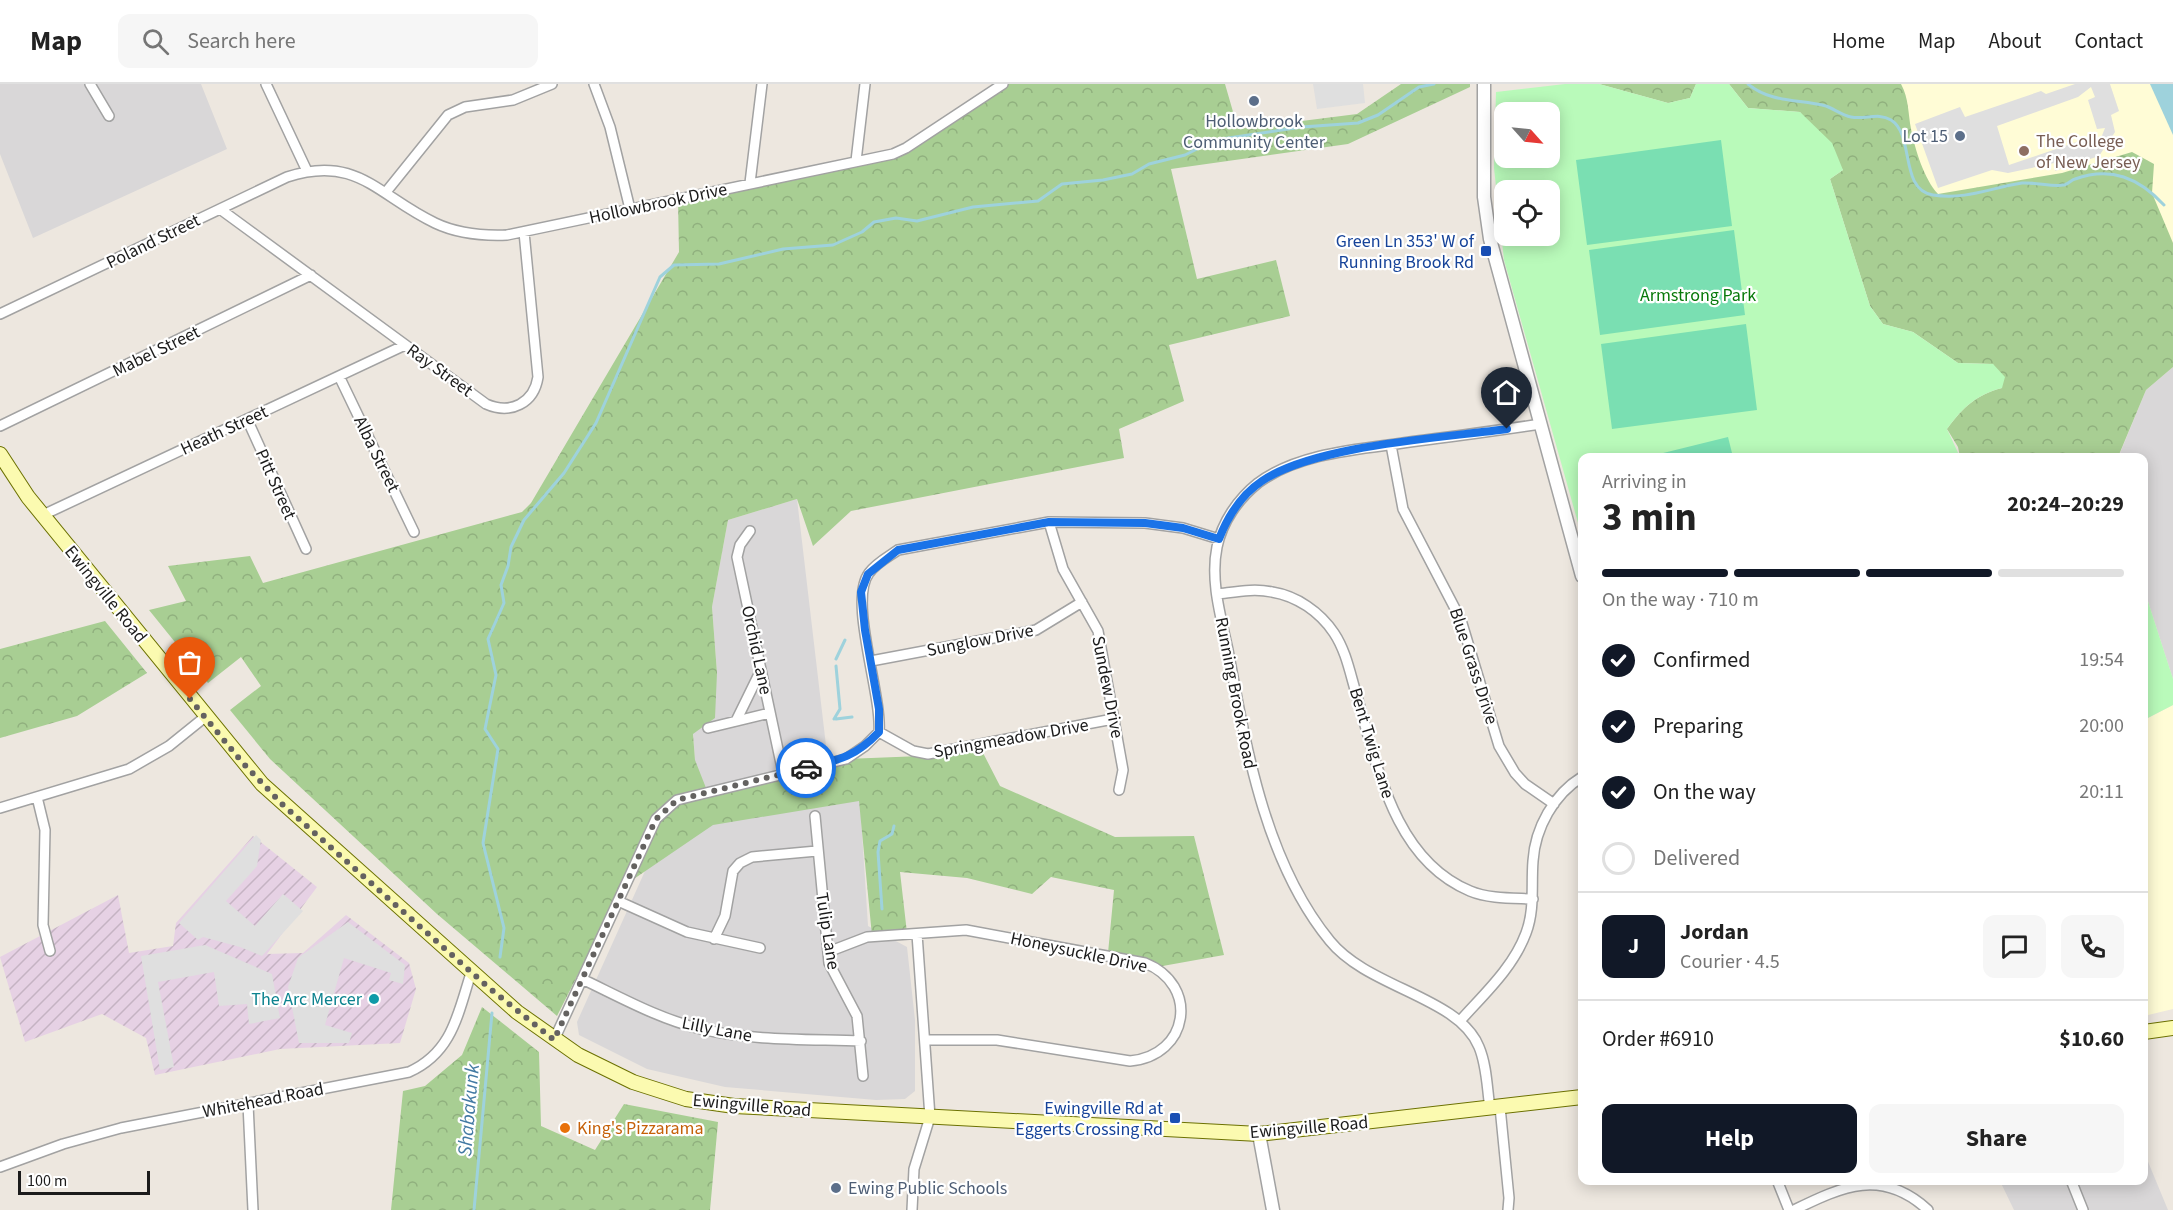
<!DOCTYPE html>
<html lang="en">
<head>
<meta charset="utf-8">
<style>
  :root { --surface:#fff; --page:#f6f6f6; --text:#222; --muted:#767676; --line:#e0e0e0; --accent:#111827 }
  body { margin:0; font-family:"Source Sans 3",sans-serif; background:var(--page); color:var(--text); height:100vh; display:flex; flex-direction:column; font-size:22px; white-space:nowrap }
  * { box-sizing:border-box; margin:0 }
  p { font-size:20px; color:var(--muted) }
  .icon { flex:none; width:33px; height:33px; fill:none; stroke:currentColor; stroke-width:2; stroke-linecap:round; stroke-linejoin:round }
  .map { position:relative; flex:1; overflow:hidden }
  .sheet { position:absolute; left:1578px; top:369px; width:570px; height:732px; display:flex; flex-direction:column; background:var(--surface); border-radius:12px; box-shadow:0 3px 15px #0003 }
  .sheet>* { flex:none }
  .needle { width:39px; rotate:117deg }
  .buttons { position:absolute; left:1494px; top:18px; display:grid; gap:12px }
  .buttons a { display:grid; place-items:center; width:66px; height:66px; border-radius:12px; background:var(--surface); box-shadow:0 3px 15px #0003; font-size:30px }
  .scale { position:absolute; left:18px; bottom:15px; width:132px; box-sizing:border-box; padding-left:6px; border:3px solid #1b1b1b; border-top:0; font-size:16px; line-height:21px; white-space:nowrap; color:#1b1b1b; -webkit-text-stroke:4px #fff; paint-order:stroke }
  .pin { position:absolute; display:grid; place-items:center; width:51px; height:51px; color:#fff; margin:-62px -26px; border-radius:50% 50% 50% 0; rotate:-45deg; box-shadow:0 0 6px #0007 }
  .pin .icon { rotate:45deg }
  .courier { position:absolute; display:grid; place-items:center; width:60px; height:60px; margin:-30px; border:4px solid #1a73e8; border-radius:50%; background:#fff; color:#222; box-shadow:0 2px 8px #0007 }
  .summary em { font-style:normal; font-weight:700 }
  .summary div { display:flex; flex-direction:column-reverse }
  .summary { display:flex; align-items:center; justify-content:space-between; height:102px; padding:0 24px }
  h1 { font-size:39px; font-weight:700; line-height:45px }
  .bar { display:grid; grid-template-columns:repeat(4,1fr); gap:9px 6px; align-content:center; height:72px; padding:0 24px }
  .bar i { height:8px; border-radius:4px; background:var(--line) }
  .bar .active { background:var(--accent) }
  .bar p { grid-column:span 4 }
  .line { display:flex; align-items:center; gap:15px; padding:0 24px; border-top:2px solid var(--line) }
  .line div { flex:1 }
  .round { display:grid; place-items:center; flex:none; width:63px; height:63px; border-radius:12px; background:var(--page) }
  ol { padding:0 24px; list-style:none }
  li { display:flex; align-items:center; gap:18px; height:66px }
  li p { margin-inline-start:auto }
  li .icon { padding:6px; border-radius:50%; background:var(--accent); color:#fff; stroke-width:4 }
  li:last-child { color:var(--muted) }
  li i { width:33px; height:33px; border:3px solid var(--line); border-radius:50% }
  .button { display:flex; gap:12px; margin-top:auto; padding:12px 24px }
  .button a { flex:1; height:69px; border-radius:12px; background:var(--accent); color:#fff; font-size:24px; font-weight:700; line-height:69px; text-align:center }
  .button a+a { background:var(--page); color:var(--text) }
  header { display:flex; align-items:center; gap:36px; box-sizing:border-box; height:84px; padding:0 30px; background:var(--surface); border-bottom:2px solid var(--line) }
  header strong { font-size:28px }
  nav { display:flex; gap:33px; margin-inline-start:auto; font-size:21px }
  .search { width:420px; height:54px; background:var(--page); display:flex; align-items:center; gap:15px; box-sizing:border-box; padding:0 21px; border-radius:12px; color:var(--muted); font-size:22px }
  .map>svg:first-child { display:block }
  .residential { fill:#d9d7d8 }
  .industrial { fill:url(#industrial-furrows) }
  .education { fill:#fffcd6 }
  .forest { fill:url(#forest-crowns) }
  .park { fill:#b9faba; fill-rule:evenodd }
  .pitch { fill:#7adfb2 }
  .parking { fill:#dfdfdf; fill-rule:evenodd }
  .water { fill:#9ed2dc }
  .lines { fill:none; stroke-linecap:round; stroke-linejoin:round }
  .stream { stroke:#9ed2dc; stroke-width:3 }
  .minor-casing { stroke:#a2a2a2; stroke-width:12 }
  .tertiary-casing { stroke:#a2a2a2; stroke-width:15 }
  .secondary-casing { stroke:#6c7102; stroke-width:16 }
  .minor { stroke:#fff; stroke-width:9 }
  .tertiary { stroke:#fff; stroke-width:12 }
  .secondary { stroke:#fbfab0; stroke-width:14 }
  .done { stroke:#646260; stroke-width:6; stroke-dasharray:0 10.8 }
  .route { stroke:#1a73e8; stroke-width:8 }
  .service-dot { fill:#5c6f8a; stroke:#fff; stroke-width:2 }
  .education-dot { fill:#8d6e63; stroke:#fff; stroke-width:2 }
  .transit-dot { fill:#1a4fb4; stroke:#fff; stroke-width:2 }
  .culture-dot { fill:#0f9aa8; stroke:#fff; stroke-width:2 }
  .food-dot { fill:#e8710a; stroke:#fff; stroke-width:2 }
  .labels { text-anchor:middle; stroke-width:4.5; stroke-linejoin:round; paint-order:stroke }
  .service-label { font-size:18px; fill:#4e5e75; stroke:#fff }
  .education-label { font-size:18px; fill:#785e54; stroke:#fff; text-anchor:start }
  .street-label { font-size:18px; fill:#1b1b1b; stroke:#fff }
  .transit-label { font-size:18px; fill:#164399; stroke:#fff; text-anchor:end }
  .park-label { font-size:18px; fill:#08790a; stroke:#fff }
  .culture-label { font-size:18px; fill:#0d838f; stroke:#fff; text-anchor:end }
  .food-label { font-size:18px; fill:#c56008; stroke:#fff; text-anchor:start }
  .water-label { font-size:20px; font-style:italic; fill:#437aa3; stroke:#fff }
</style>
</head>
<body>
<header>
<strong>Map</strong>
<div class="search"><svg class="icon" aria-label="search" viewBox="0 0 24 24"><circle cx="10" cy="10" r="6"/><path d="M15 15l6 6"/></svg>Search here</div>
<nav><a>Home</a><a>Map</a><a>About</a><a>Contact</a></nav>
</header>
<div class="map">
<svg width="2173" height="1126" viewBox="0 0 2173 1126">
  <defs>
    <pattern id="industrial-furrows" width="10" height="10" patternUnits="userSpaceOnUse" patternTransform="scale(1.5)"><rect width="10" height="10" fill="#e6d1e4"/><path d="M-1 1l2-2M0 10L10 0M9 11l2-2" fill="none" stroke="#c5b3c3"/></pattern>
    <pattern id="forest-crowns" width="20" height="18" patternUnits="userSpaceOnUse" patternTransform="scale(1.5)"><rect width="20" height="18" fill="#a8ce93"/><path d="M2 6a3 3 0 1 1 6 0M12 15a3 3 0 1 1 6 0" fill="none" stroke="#90b07e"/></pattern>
  </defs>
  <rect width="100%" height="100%" fill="#ede7df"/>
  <path class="residential" d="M 0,0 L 201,0 L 227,65 L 33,154 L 0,70 Z
    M 2173,283 L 2173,595 L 2144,505 L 2144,374 L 2118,374 L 2146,306 Z
    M 797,415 L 827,670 L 860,717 L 868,842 L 907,863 L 915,936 L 915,1007 L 905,1015 L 876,1016 L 725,1003 L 647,985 L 579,951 L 577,938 L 695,676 L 693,649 L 717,588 L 712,523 L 728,436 Z
    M 2144,1068 L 2168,1126 L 2014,1126 L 2000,1097 L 2144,1096 Z"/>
  <path class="industrial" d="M 253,752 L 317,803 L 267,870 L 303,869 L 346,831 L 409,879 L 416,905 L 400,959 L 280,965 L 155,991 L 146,954 L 102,930 L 25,958 L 0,873 L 118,811 L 129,869 L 173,862 L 176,839 Z"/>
  <path class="education" d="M 1809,0 L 2173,0 L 2173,168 L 1940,134 Z
    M 2173,621 L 2173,925 L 2144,932 L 2144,636 Z"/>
  <path class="forest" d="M 1001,0 L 1225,0 L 1238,45 L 1357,30 L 1401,0 L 1470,0 L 1470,3 L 1348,60 L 1171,85 L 1197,195 L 1276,176 L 1290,232 L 1169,261 L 1184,317 L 1119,345 L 1124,374 L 851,427 L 813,462 L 797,415 L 728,436 L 712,523 L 717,589 L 715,634 L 693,650 L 695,676 L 708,709 L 846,675 L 921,672 L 981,665 L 1000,702 L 1115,753 L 1194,752 L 1224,871 L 1157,883 L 1108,869 L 1114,806 L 1051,793 L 1032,810 L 967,794 L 900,788 L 907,849 L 872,852 L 859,717 L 713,741 L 622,803 L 557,932 L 437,830 L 270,675 L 230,626 L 261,602 L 241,573 L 208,599 L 149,526 L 186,517 L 168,482 L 250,472 L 263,499 L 522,428 L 531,419 L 679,168 L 678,116 L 895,69 Z
    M 1599,0 L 1696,0 L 1690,14 L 1668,19 Z
    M 1729,0 L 1901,0 C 1909,15 1908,29 1911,45 C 1915,65 1924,95 1938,110 L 2062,89 L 2132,68 L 2154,80 L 2152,109 L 2173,159 L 2173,283 L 2146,306 L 2118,373 L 1960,373 L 1958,363 L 1947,345 C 1963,323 1976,311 2002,304 L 1993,280 L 1958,279 L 1913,248 L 1883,240 L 1870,222 L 1830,95 L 1843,86 L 1800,28 L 1748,24 Z
    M 105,537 L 147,589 L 77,632 L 0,654 L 0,565 Z
    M 482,923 L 539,968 L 541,1042 L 595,1066 L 624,1020 L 718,1038 L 710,1126 L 391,1126 L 403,1007 L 425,1002 L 462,971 Z"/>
  <path class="park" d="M 1565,0 L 1599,0 L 1668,19 L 1690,14 L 1696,0 L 1729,0 L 1748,24 L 1800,28 L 1832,59 L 1843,86 L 1830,95 L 1870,222 L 1883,240 L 1913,248 L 1958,279 L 1993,280 L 2005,293 L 2002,304 C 1976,311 1963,323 1947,345 L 1960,373 L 1582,374 L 1582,453 L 1504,176 L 1494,84 L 1496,8 ZM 1504,28 L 1550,28 L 1550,74 L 1504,74 ZM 1504,106 L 1550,106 L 1550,152 L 1504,152 Z
    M 2144,505 L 2173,595 L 2173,621 L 2144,636 Z"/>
  <path class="pitch" d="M 1721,56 L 1732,142 L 1587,161 L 1576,76 Z
    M 1734,146 L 1745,231 L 1600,251 L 1589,166 Z
    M 1746,240 L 1757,326 L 1612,345 L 1601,260 Z
    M 1728,353 L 1733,373 L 1647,373 Z"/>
  <path class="parking" d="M 1313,0 L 1363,0 L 1365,19 L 1317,25 Z
    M 2075,0 L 2110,0 L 2119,27 L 2111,31 L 2115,48 L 2099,72 L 2055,87 L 2059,78 L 2008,89 L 1992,86 L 1938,104 L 1915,40 L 1960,23 L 1965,33 L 2041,7 L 2046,10 ZM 2091,3 L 2095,13 L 2088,16 L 2097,45 L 2105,44 L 2101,54 L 2097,56 L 2091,53 L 2009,81 L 1997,42 L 2078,13 Z
    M 256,751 L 261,756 L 257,782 L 226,817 L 255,842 L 283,810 L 303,827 L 262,872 L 240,863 L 203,853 L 198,856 L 179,839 Z
    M 348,838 L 405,881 L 403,900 L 389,896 L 391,889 L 344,874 L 325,941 L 352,949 L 349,959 L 299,959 L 288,903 L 298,874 Z
    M 205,861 L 272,890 L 280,934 L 249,940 L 247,920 L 219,922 L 214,888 L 158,898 L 174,983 L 160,986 L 141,872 Z"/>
  <path class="water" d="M 2150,0 L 2173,0 L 2173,51 Z"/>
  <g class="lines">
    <path class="stream" d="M 1748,0 C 1771,19 1798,15 1826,22 C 1834,25 1842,31 1851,33 C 1865,36 1878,28 1891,36 C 1915,51 1899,106 1933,111 C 1966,116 1990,104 2022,99 C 2034,98 2054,103 2063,101 C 2067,101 2071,96 2075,95 C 2111,82 2139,94 2164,121
      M 836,575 L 845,556
      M 834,635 L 840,625 L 836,582
      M 836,635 L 852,633
      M 882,825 L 878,768 L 880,757 L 892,750 L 894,742
      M 500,873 L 504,844 L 483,759 L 498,665 L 485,645 L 496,591 L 488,555 L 504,519 L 501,501 L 508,482 L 511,463 L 524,436 L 564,389 L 596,339 L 660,193 L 674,181 L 719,180 L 783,165 L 833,161 L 862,148 L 874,138 L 896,134 L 917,137 L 973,123 L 1038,117 L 1062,100 L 1103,96 L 1132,90 L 1149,80 L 1185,71 L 1215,56 L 1302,43 L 1358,39 L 1378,31 L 1419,3 L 1434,0
      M 474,1126 L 492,929"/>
    <defs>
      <path id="minor" d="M 90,0 L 109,32
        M 266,0 L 307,87
        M 594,0 L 610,43 L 630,125
        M 856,77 L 865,0
        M 750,99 L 762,0
        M 386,108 L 448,31 L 465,23 L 513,16 L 552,0
        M 220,125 L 486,320 C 511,331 534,319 538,293 L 524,148
        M 0,230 L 287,93 C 357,70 378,112 435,139 C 458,150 482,152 507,151 L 893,70 L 906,64 L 1003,0
        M 339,292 L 414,448
        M 247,335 L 306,465
        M 0,342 L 311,191
        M 1391,361 L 1403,425 L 1461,536 L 1499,662 L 1515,689 L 1525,700 L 1554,720
        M 43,431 L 405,261
        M 1049,438 L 1063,485 L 1098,547 L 1123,686 L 1119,706
        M 750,447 L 740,461 L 737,473 L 783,689
        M 1217,510 C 1235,508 1254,504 1272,508 C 1297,512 1320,528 1334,549 C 1346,567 1350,589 1356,609 C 1377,680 1393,775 1470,807 C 1489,815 1513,814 1533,815
        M 871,577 L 1036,546 L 1082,518
        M 736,637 L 761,586
        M 708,644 L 770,629
        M 879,648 L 913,667 L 928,670 L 1113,635
        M 37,713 L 45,746 L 43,841 L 50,867
        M 0,724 L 129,685 L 169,662 L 205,633
        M 815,732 L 829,879 L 857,932 L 863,992
        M 618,817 L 687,848 L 760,864
        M 714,855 L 725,832 L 733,787 L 740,779 L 752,773 L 817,767
        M 828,868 L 867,853 L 966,846 L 1145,879 C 1200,901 1189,972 1130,977 L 997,956 L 927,956
        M 582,895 C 620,913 659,935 701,945 C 753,957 808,955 861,957
        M 1460,937 C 1484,910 1513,884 1526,849 C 1535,825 1531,802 1533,777 C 1535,744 1554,710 1582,693
        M 554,956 L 656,735 L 677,716 L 846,675 L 865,662 L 879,648 C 882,609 848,517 869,489 C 876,479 888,473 898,466 L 1049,438 L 1145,439 L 1183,444 L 1219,455
        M 248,1020 L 253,1126
        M 1500,1023 L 1509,1114 L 1508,1126
        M 1490,1024 C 1487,1005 1487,982 1479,963 C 1459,913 1368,904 1330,857 C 1265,778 1246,663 1228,566 C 1221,533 1210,497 1217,463 C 1222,438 1238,415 1258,399 C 1301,367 1366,365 1417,357 C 1459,352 1500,346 1541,340
        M 0,1083 L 63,1060 L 121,1044 L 409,988 C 452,969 458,930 471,889
        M 1777,1096 L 1789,1126
        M 2071,1096 L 2083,1126
        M 912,1126 L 914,1085 L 930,1033 L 917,850
        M 1794,1126 C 1843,1102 1882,1084 1928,1126"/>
      <path id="tertiary" d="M 1484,0 L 1484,113 L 1490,155 L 1582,492
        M 1259,1050 L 1273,1126"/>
      <path id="secondary" d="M 0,370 L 28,413 L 262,700 L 517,928 L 578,971 L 633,998 L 686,1015 L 734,1022 L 1259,1050 L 1582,1013
        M 2144,948 L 2173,944"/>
    </defs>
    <use href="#minor" class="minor-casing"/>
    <use href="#tertiary" class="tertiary-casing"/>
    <use href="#secondary" class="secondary-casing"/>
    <use href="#minor" class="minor"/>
    <use href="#tertiary" class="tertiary"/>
    <use href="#secondary" class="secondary"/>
  </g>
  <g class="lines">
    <path class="done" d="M 190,615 L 242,678 L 282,720 L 488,903 L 554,956 L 656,735 L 677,716 L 806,684"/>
    <path class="route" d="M 806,684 C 839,676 855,673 879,648 L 879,625 L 865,546 L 861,508 L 868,490 L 898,466 L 1049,438 L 1145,439 L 1183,444 L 1219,455 C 1228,432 1241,411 1262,397 C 1315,361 1441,354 1507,345"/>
  </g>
  <g class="service-dot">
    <circle cx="1254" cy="17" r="6"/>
    <circle cx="1960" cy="52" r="6"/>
    <circle cx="836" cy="1104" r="6"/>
  </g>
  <circle class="education-dot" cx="2024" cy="67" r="6"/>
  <g class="transit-dot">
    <rect x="1480" y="161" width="12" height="12" rx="3"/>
    <rect x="1169" y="1028" width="12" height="12" rx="3"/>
  </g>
  <circle class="culture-dot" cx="374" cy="915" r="6"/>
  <circle class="food-dot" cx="565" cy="1044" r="6"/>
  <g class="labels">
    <g class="service-label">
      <text x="1254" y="43">Hollowbrook<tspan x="1254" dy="21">Community Center</tspan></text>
      <text x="1948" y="58" text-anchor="end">Lot 15</text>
      <text x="848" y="1110" text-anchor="start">Ewing Public Schools</text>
    </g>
    <g class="education-label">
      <text x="2036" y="63">The College<tspan x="2036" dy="21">of New Jersey</tspan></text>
    </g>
    <g class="street-label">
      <text transform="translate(658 119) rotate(-12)" y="6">Hollowbrook Drive</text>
      <text transform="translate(153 157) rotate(-26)" y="6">Poland Street</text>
      <text transform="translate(156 267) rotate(-26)" y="6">Mabel Street</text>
      <text transform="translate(440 286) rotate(36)" y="6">Ray Street</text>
      <text transform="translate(224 346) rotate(-25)" y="6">Heath Street</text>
      <text transform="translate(377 370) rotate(64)" y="6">Alba Street</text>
      <text transform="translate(276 400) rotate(66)" y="6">Pitt Street</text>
      <text transform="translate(106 510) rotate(51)" y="6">Ewingville Road</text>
      <text transform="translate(980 556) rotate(-11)" y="6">Sunglow Drive</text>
      <text transform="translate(757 566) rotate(78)" y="6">Orchid Lane</text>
      <text transform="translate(1474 582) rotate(72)" y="6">Blue Grass Drive</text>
      <text transform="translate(1108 603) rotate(79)" y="6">Sundew Drive</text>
      <text transform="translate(1236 609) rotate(79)" y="6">Running Brook Road</text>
      <text transform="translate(1011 654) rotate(-10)" y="6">Springmeadow Drive</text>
      <text transform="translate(1372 659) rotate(73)" y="6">Bent Twig Lane</text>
      <text transform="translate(828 847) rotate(81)" y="6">Tulip Lane</text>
      <text transform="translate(1079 868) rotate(12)" y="6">Honeysuckle Drive</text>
      <text transform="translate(717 945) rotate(11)" y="6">Lilly Lane</text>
      <text transform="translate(263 1016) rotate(-11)" y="6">Whitehead Road</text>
      <text transform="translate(752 1021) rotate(5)" y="6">Ewingville Road</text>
      <text transform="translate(1309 1043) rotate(-5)" y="6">Ewingville Road</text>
    </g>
    <g class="transit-label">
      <text x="1474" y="163">Green Ln 353' W of<tspan x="1474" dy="21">Running Brook Rd</tspan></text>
      <text x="1163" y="1030">Ewingville Rd at<tspan x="1163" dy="21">Eggerts Crossing Rd</tspan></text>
    </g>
    <g class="park-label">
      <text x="1698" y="217">Armstrong Park</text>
    </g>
    <g class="culture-label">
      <text x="362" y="921">The Arc Mercer</text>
    </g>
    <g class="food-label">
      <text x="577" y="1050">King's Pizzarama</text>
    </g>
    <g class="water-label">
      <text transform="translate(468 1026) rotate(-85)" y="7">Shabakunk</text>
    </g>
  </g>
</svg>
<div class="buttons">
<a><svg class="needle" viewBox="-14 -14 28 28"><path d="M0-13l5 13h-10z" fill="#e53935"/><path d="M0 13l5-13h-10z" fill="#767676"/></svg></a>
<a><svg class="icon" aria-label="locate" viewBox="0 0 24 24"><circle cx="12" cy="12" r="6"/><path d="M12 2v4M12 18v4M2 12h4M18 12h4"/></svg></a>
</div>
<div class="scale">100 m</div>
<div class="pin" style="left:190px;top:615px;background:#ea580c"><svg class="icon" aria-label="bag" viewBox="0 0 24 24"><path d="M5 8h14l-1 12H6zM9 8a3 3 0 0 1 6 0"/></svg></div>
<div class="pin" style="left:1507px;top:345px;background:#1f2937"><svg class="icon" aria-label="home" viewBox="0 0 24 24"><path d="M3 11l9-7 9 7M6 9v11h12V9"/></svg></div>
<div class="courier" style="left:806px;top:684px"><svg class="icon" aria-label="car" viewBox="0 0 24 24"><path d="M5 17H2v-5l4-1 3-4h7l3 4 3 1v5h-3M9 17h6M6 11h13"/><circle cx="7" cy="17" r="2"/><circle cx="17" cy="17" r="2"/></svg></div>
<section class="sheet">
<div class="summary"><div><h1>3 min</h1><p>Arriving in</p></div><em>20:24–20:29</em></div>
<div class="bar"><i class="active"></i><i class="active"></i><i class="active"></i><i></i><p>On the way · 710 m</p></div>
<ol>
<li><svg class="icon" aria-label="check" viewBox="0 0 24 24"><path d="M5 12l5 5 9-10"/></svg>Confirmed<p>19:54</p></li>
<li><svg class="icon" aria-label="check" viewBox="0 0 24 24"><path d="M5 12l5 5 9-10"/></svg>Preparing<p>20:00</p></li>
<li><svg class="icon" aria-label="check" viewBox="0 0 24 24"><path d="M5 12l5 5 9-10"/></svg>On the way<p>20:11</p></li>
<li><i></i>Delivered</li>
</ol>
<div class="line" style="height:108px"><b class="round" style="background:var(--accent);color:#fff">J</b><div><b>Jordan</b><p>Courier · 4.5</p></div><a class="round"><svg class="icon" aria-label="chat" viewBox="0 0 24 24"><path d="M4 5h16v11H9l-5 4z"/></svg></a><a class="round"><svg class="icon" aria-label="phone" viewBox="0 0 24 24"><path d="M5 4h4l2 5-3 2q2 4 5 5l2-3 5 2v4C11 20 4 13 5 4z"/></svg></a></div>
<div class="line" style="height:78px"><div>Order #6910</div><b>$10.60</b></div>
<div class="button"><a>Help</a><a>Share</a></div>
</section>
</div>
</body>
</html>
